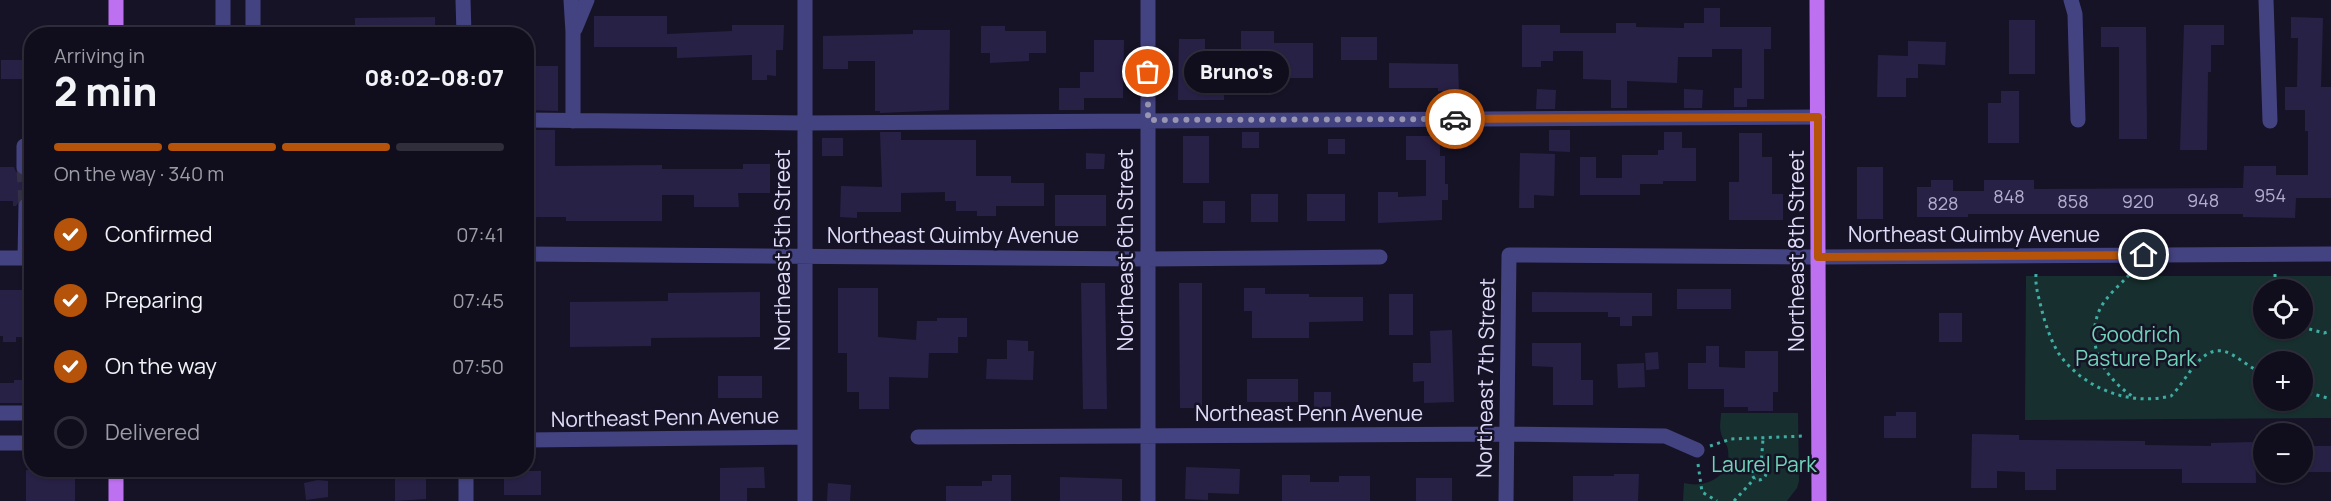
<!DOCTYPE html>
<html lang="en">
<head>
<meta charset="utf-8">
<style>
  :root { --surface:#100e1d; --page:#191726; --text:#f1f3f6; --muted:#9c9ca4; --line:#302e3b; --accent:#b45309 }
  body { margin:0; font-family:Manrope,sans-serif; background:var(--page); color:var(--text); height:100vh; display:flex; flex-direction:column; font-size:22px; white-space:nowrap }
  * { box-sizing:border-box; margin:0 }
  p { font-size:20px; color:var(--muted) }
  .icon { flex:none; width:33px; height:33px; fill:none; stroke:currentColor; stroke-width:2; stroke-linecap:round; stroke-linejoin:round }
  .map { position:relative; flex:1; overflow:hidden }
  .drawer { position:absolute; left:24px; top:27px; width:510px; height:450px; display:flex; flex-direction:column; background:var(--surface); border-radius:24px; box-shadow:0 2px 4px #0004,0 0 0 2px var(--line) }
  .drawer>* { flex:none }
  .fabs { position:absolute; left:2253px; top:279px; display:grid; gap:12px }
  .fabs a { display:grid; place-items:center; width:60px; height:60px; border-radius:50%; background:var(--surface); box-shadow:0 2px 4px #0004,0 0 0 2px var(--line); font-size:30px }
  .pin { position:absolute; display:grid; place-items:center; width:51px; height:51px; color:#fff; margin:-26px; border:3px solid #fff; border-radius:50%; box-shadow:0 2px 6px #0007 }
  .courier { position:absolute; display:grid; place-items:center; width:60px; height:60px; margin:-30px; border:4px solid #b45309; border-radius:50%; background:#fff; color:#222; box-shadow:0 2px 8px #0007 }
  .bubble { position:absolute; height:42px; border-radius:21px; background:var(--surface); box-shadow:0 2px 4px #0004,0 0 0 2px var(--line); font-size:20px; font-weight:800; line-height:42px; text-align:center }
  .head em { font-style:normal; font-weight:800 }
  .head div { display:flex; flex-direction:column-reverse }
  .head { display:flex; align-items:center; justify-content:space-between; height:102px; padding:0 30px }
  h1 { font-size:39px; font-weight:800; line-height:45px }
  .bar { display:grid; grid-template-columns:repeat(4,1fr); gap:9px 6px; align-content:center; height:72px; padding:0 30px }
  .bar i { height:8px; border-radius:4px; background:var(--line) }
  .bar .on { background:var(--accent) }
  .bar p { grid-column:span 4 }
  ol { padding:0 30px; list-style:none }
  li { display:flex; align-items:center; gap:18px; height:66px }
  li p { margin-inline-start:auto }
  li .icon { padding:6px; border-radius:50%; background:var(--accent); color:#fff; stroke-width:4 }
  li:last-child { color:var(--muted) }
  li i { width:33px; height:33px; border:3px solid var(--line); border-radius:50% }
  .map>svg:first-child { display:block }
  .green { fill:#17302f; fill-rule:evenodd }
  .building { fill:#282146 }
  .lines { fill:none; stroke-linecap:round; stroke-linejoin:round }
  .minor-tunnel { stroke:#343147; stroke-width:15; stroke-dasharray:15 8; stroke-linecap:butt }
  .path { stroke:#3eaea5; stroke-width:3; stroke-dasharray:3 4.5; stroke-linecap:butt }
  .minor { stroke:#444381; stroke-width:15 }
  .major { stroke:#bd70ef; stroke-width:15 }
  .done { stroke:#9996b1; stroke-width:6; stroke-dasharray:0 10.8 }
  .route { stroke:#b45309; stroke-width:8 }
  .labels { text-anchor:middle; stroke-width:5; stroke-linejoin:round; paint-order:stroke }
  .number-label { font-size:18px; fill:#b2aece }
  .street-label { font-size:21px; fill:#e0ddfb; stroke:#161327 }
  .park-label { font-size:21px; fill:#70d4b9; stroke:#161327 }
</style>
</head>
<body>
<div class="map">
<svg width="2331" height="501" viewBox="0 0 2331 501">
  <rect width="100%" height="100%" fill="#161327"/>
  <path class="green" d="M 2026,276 L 2331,276 L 2331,418 L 2025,420 ZM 2264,290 L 2302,290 L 2302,328 L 2264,328 ZM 2264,362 L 2302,362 L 2302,400 L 2264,400 Z
    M 1721,413 L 1798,413 L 1799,481 L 1797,488 L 1787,501 L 1683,501 L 1684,483 C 1706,489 1732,476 1728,450 C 1727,443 1722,439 1721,433 C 1719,427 1721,419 1721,413 Z"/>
  <path class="building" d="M 1704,8 L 1720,8 L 1720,27 L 1771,27 L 1771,49 L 1764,49 L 1764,99 L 1747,99 L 1747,107 L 1734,107 L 1734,88 L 1742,88 L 1742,49 L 1712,49 L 1712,57 L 1678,57 L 1677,83 L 1627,81 L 1627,108 L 1611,108 L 1611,80 L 1583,79 L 1583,51 L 1553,51 L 1553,61 L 1541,61 L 1541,67 L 1522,67 L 1522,25 L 1560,25 L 1560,33 L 1616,33 L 1616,23 L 1636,23 L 1636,27 L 1684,28 L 1684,23 L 1704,23 Z
    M 594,16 L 667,16 L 667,34 L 732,31 L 732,25 L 784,25 L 783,50 L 776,50 L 776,76 L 767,75 L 767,80 L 752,80 L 752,55 L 677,58 L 677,47 L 594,47 Z
    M 435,17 L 435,34 L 355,34 L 355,18 Z
    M 2291,17 L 2323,18 L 2321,87 L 2331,87 L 2331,198 L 2296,198 L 2295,218 L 2243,217 L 2243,214 L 1968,214 L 1968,217 L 1917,217 L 1917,187 L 1931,187 L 1931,180 L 1953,180 L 1953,191 L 1984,191 L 1984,180 L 2034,180 L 2034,189 L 2243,188 L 2244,166 L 2276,166 L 2276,175 L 2308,175 L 2308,131 L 2305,131 L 2305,110 L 2285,110 L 2285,87 L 2297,87 L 2298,38 L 2291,38 Z
    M 2009,20 L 2035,20 L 2035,74 L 2009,74 Z
    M 2184,25 L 2224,25 L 2224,45 L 2211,45 L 2211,72 L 2208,72 L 2207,150 L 2180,150 Z
    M 981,26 L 1005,26 L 1005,31 L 1046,31 L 1046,53 L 1029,53 L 1029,61 L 990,63 L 990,53 L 981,53 Z
    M 2101,27 L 2146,27 L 2147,139 L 2119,139 L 2119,47 L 2101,47 Z
    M 913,30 L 950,30 L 949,110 L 880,113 L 880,111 L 875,111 L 875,61 L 848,61 L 848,69 L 823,69 L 823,36 L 913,34 Z
    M 1241,31 L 1274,31 L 1274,43 L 1313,43 L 1313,78 L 1282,78 L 1282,73 L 1241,73 Z
    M 1341,37 L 1377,37 L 1377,60 L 1341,60 Z
    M 1179,39 L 1205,39 L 1205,76 L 1224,76 L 1224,100 L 1178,100 Z
    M 1094,40 L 1124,40 L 1123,98 L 1084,98 L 1084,110 L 1059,110 L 1059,88 L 1080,88 L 1080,72 L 1094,72 Z
    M 1908,41 L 1946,42 L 1945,65 L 1918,64 L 1918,78 L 1906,78 L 1906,97 L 1877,97 L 1878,55 L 1908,56 Z
    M 1,60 L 32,60 L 32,79 L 1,79 Z
    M 1389,63 L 1458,64 L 1459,91 L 1438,91 L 1438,88 L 1389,88 Z
    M 526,66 L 558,66 L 558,111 L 526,110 Z
    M 1537,89 L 1556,90 L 1555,109 L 1536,109 Z
    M 1684,89 L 1703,90 L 1702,108 L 1684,108 Z
    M 2001,91 L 2019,91 L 2019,143 L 1988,143 L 1988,103 L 2001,103 Z
    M 532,130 L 555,130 L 555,166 L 662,165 L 662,169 L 743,169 L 743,164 L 770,164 L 770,193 L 738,193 L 739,207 L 694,207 L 694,195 L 662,195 L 662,221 L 566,221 L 566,217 L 529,217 Z
    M 1549,130 L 1570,130 L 1570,152 L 1549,151 Z
    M 880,132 L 901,132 L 901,140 L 976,140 L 976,176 L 1011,176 L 1011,183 L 1044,183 L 1044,206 L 996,206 L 996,216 L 977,216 L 977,211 L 956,211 L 956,201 L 945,201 L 945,192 L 901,193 L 901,212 L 857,212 L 857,218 L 840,217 L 841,186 L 882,187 Z
    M 1242,132 L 1259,132 L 1259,148 L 1242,148 Z
    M 1664,132 L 1682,132 L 1682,148 L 1696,148 L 1696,181 L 1663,181 L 1663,184 L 1640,184 L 1640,195 L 1580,195 L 1580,157 L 1596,157 L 1596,178 L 1622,178 L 1622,155 L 1658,155 L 1658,150 L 1664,150 Z
    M 1739,133 L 1762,133 L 1762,157 L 1772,157 L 1772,194 L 1783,194 L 1783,220 L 1729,220 L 1729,182 L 1739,182 Z
    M 1183,136 L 1209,136 L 1209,183 L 1183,183 Z
    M 1406,136 L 1440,136 L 1440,156 L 1445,156 L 1445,184 L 1448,184 L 1448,200 L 1442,200 L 1442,220 L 1378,223 L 1378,192 L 1398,192 L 1398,197 L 1426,196 L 1426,160 L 1406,160 Z
    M 822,138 L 843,138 L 843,156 L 822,156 Z
    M 1328,139 L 1345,139 L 1345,154 L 1328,154 Z
    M 1086,153 L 1105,154 L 1104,169 L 1086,169 Z
    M 1520,153 L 1555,154 L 1554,196 L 1534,195 L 1534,208 L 1519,208 Z
    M 0,167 L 14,167 L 16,172 L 23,177 L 32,173 L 32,198 L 22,197 L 16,206 L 13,206 L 13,201 L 0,201 Z
    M 1857,167 L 1883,167 L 1883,219 L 1857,219 Z
    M 1251,194 L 1278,194 L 1278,222 L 1251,222 Z
    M 1307,194 L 1345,194 L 1345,221 L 1307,221 Z
    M 1055,195 L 1106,195 L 1106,226 L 1055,226 Z
    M 1203,201 L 1225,201 L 1225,223 L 1203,223 Z
    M 1081,283 L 1105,283 L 1107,409 L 1083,409 Z
    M 1179,283 L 1202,283 L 1202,408 L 1180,408 Z
    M 838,288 L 878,288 L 878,337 L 916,340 L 917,321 L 937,321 L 937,318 L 967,318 L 967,337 L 958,337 L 958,353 L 929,353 L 928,378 L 889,377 L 889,409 L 859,409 L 859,392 L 847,392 L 847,353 L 838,353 Z
    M 1244,288 L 1265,288 L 1265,294 L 1309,294 L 1309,297 L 1363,297 L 1363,321 L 1309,322 L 1309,338 L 1252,338 L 1252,311 L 1244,311 Z
    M 1677,289 L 1731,289 L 1731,309 L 1677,309 Z
    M 0,290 L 26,290 L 26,312 L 32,311 L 32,337 L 16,337 L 16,342 L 3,342 L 3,336 L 0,336 Z
    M 760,292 L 760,337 L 651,338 L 651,346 L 570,347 L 570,302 L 668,301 L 668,293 Z
    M 1532,292 L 1652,293 L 1652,316 L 1632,316 L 1632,326 L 1620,326 L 1620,317 L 1608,317 L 1608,312 L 1532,312 Z
    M 1389,294 L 1413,294 L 1413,335 L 1389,335 Z
    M 1939,313 L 1962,313 L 1962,342 L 1939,342 Z
    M 1452,330 L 1454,402 L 1424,403 L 1424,381 L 1413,382 L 1413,363 L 1431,363 L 1430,331 Z
    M 1007,340 L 1028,341 L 1028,351 L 1034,351 L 1033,380 L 986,379 L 987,359 L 1007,359 Z
    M 1532,343 L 1581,343 L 1581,380 L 1593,380 L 1593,405 L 1553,405 L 1553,367 L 1532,366 Z
    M 1706,346 L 1719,346 L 1719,367 L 1745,368 L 1745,351 L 1778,351 L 1778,392 L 1773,392 L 1773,411 L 1748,411 L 1748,407 L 1724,407 L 1724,389 L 1688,389 L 1688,363 L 1706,363 Z
    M 1658,352 L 1659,369 L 1646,370 L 1645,353 Z
    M 1644,363 L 1645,387 L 1618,388 L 1617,364 Z
    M 718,376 L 762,376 L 762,398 L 718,398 Z
    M 1247,379 L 1298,379 L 1298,402 L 1247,402 Z
    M 14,380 L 30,380 L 32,403 L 0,403 L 0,383 L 14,383 Z
    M 1314,392 L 1331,392 L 1331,414 L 1314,414 Z
    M 1896,412 L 1916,412 L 1916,438 L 1884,438 L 1884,416 L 1896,416 Z
    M 1972,434 L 2019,435 L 2019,440 L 2145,441 L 2145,445 L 2211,446 L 2211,443 L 2255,442 L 2256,483 L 2182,483 L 2182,469 L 2056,469 L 2056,490 L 2025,490 L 2025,472 L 1997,471 L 1997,488 L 1971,488 Z
    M 2302,446 L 2331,446 L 2331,472 L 2302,472 Z
    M 764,467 L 765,488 L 747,488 L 747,501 L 720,501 L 720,468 Z
    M 1186,467 L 1240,469 L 1239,494 L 1208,493 L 1208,500 L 1185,499 Z
    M 26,470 L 75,471 L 75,501 L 26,501 Z
    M 395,470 L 426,470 L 426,499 L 395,501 Z
    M 504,471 L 541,471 L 541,495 L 504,495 Z
    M 1614,474 L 1639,474 L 1638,501 L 1573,501 L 1573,476 L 1614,476 Z
    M 992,475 L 1011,475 L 1011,501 L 946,501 L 946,486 L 982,486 L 982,481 L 992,481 Z
    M 1282,475 L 1310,475 L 1310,482 L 1339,482 L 1339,476 L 1370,476 L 1370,501 L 1282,501 Z
    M 1060,477 L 1122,479 L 1122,501 L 1060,501 Z
    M 1416,478 L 1452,478 L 1452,501 L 1416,501 Z
    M 318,480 L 328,481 L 328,497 L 306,500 L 304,483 Z
    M 828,483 L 851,485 L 850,501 L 827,501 Z"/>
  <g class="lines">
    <path class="minor-tunnel" d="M 24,167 L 26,206"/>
    <path class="path" d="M 2036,274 C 2035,287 2039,298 2042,311 C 2046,326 2051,341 2059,354 C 2084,389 2130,406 2171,396 C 2188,380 2202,339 2231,354 C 2242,360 2252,369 2264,374
      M 2275,274 L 2275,290
      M 2129,275 C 2119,286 2105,297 2099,311 C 2085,346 2104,377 2132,396
      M 2302,327 L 2324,333 L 2331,331
      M 2302,391 L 2331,399
      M 1710,446 L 1731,439 L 1804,436
      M 1698,464 L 1702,492 L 1717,501
      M 1761,466 L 1763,439
      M1752 473a7 7 0 1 1 14 0a7 7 0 1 1-14 0Z
      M 1734,501 L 1755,478"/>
    <path class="minor" d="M 223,0 L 223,34
      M 463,0 L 464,34
      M 571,0 L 573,32 L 573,121
      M 805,0 L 805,501
      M 2071,0 L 2075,14 L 2078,120
      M 2266,0 L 2270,121
      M 575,29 L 587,0
      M 253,34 L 253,0
      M 526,120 L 804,123 L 1818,117
      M 24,146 L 24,167
      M 526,254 L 1146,259 L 1380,257
      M 0,258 L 32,258
      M 25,258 L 26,206
      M 0,413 L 32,413
      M 918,437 L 1507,434 L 1665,436 L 1697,450
      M 526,440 L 804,437
      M 0,443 L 32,443
      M 466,470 L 466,501
      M 1148,501 L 1148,0
      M 1506,501 L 1509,255 L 1818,257 L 2331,254"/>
    <path class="major" d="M 116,0 L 116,34
      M 1817,0 L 1819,501
      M 116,470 L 116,501"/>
  </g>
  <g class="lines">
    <path class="done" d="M 1148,72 L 1148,120 L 1455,119"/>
    <path class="route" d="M 1455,119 L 1818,117 L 1818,257 L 2144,255"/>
  </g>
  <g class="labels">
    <g class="number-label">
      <text x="2270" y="202">954</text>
      <text x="2009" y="203">848</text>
      <text x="2203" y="207">948</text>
      <text x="2073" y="208">858</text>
      <text x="2138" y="208">920</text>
      <text x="1943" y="210">828</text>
    </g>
    <g class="street-label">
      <text x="1974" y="242">Northeast Quimby Avenue</text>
      <text x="953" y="243">Northeast Quimby Avenue</text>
      <text transform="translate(783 250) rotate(-90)" y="7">Northeast 5th Street</text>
      <text transform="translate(1126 250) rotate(-90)" y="7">Northeast 6th Street</text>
      <text transform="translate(1797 251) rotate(-90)" y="7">Northeast 8th Street</text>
      <text transform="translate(1486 378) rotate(-89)" y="7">Northeast 7th Street</text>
      <text x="1309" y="421">Northeast Penn Avenue</text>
      <text transform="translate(665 418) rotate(-1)" y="7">Northeast Penn Avenue</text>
    </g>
    <g class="park-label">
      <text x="2136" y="342">Goodrich<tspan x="2136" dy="24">Pasture Park</tspan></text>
      <text x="1764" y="472">Laurel Park</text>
    </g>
  </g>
</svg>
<div class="fabs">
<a><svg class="icon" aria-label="locate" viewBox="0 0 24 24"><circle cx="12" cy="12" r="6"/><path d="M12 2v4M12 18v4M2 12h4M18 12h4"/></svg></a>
<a>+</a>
<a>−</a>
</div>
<div class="pin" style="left:1148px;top:72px;background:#ea580c"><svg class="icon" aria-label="bag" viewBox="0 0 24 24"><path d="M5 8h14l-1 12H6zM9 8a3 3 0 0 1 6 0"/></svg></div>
<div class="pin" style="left:2144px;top:255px;background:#1f2937"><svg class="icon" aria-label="home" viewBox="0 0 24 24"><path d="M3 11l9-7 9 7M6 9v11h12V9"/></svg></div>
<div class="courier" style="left:1455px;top:119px"><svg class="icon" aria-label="car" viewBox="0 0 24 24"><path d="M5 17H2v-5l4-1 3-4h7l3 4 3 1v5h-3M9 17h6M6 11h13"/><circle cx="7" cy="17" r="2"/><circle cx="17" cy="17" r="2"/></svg></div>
<div class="bubble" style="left:1184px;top:51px;width:105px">Bruno's</div>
<section class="drawer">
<div class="head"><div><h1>2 min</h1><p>Arriving in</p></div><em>08:02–08:07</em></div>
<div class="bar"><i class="on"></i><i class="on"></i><i class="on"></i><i></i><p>On the way · 340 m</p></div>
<ol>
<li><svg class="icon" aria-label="check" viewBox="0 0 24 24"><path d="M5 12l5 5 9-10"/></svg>Confirmed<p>07:41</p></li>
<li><svg class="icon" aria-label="check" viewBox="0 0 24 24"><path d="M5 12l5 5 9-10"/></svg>Preparing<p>07:45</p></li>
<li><svg class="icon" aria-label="check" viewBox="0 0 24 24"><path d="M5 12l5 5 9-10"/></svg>On the way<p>07:50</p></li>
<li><i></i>Delivered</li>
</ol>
</section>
</div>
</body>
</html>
